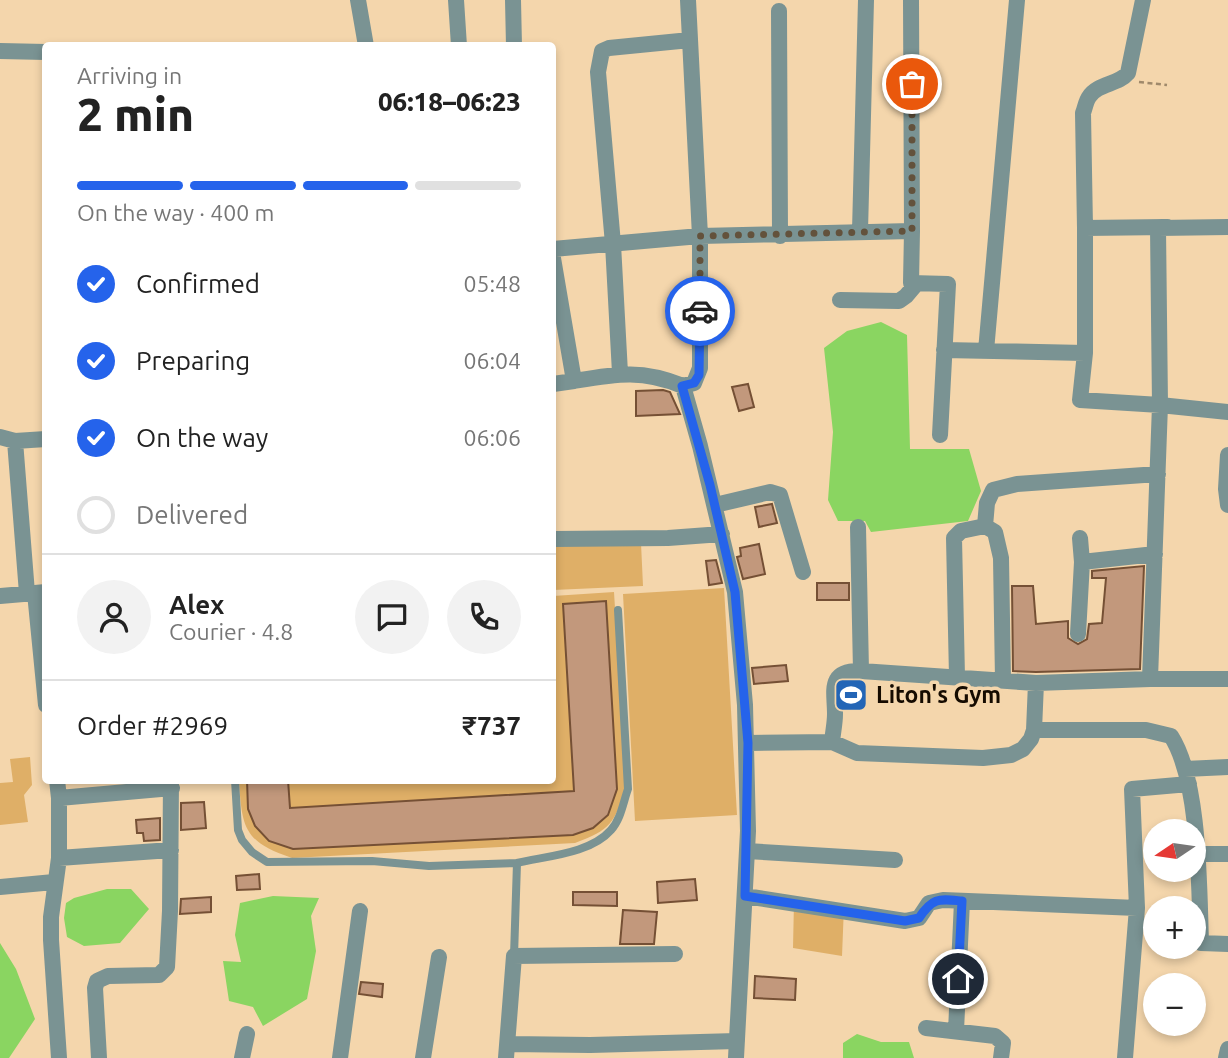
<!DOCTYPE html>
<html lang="en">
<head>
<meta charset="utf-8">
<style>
  :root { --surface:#fff; --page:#f2f2f2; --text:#222; --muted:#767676; --line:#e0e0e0; --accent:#2563eb }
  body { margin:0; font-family:Ubuntu,sans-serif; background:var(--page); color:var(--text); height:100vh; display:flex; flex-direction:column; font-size:26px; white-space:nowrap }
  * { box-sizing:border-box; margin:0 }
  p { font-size:23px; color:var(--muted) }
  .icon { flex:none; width:38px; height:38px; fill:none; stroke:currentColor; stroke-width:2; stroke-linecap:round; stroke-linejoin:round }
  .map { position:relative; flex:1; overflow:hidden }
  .sheet { position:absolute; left:42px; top:42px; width:514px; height:742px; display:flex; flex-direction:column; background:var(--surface); border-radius:7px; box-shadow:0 4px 10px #0003 }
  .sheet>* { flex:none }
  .needle { width:46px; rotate:257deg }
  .controls { position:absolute; left:1143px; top:819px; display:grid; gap:14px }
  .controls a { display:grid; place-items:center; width:63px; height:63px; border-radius:50%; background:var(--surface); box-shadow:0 4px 10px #0003; font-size:35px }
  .pin { position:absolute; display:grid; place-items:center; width:60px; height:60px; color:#fff; margin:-30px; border:4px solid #fff; border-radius:50%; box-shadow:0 2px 7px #0007 }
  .courier { position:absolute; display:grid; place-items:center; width:70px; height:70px; margin:-35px; border:5px solid #2563eb; border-radius:50%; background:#fff; color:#222; box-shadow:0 2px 9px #0007 }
  .summary em { font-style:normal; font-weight:800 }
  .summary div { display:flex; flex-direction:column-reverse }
  .summary { display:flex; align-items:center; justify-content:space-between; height:119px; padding:0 35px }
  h1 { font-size:46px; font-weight:800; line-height:52px }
  .bar { display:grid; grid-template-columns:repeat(4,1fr); gap:10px 7px; align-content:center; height:84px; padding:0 35px }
  .bar i { height:9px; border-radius:5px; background:var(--line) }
  .bar .current { background:var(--accent) }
  .bar p { grid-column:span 4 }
  .line { display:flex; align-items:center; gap:18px; padding:0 35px; border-top:2px solid var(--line) }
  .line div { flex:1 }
  .round { display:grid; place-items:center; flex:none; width:74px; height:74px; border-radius:37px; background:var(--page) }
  ol { padding:0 35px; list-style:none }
  li { display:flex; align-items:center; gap:21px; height:77px }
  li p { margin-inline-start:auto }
  li .icon { padding:7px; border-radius:50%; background:var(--accent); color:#fff; stroke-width:4 }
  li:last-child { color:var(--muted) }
  li i { width:38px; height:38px; border:4px solid var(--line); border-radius:50% }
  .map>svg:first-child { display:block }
  .green { fill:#dfaf67 }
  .water { fill:#8ad561 }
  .building { fill:#c2987c; stroke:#755035; stroke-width:2 }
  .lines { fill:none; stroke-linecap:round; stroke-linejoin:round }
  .path { stroke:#9f896b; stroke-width:2.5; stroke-dasharray:5 3.5; stroke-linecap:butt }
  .service { stroke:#7a9393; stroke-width:8 }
  .minor { stroke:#7a9393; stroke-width:16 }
  .done { stroke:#63523c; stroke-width:7; stroke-dasharray:0 12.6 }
  .route { stroke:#2563eb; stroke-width:9 }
  .labels { text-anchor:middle; stroke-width:7; stroke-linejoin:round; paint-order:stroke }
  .poi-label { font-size:23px; font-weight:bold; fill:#150b00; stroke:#f4d6ac; text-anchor:start }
</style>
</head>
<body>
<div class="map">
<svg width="1228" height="1058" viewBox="0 0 1228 1058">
  <rect width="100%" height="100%" fill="#f4d6ac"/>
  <path class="green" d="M 641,543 L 643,586 L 553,590 L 553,544 Z
    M 724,588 L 737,815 L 635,821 L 623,594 Z
    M 614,592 L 626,788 C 614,823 611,830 575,843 L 292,858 C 244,842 242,828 239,781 L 553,780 L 553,596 Z
    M 30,757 L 32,785 L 24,795 L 28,822 L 0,825 L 0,783 L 13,782 L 10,759 Z
    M 794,901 L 844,906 L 842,956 L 793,948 Z"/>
  <path class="water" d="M 881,322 L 907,335 L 910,449 L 969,449 L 981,491 L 968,521 L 871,532 L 865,521 L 838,521 L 828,500 L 833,432 L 824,348 L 847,331 Z
    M 107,889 L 131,889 L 149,909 L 120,943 L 84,946 L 67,937 L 64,918 L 66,903 L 74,898 Z
    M 273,896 L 319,898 L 311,916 L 316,951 L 307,999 L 263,1026 L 253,1007 L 229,1001 L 223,961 L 241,962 L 235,935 L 240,903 Z
    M 0,943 L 16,969 L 35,1019 L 9,1058 L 0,1058 Z
    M 857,1034 L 881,1042 L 909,1042 L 914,1058 L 843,1058 L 843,1043 Z"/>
  <path class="building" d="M 748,384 L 754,407 L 739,411 L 732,387 Z
    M 663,390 L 670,392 L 680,414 L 636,416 L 636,391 Z
    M 772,504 L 777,523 L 759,527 L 755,507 Z
    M 759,544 L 765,574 L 743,579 L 737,557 L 741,556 L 740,548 Z
    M 716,560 L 722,583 L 709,585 L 706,561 Z
    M 1144,566 L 1140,669 L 1036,672 L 1013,671 L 1012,586 L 1033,586 L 1036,624 L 1068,621 L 1068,638 L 1078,644 L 1087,639 L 1089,624 L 1102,623 L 1106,578 L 1092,578 L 1092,571 Z
    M 817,583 L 849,583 L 849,600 L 817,600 Z
    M 606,601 L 617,789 L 608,815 L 593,828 L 573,835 L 293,849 L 269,841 L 255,826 L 248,809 L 247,780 L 288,780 L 290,808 L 574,791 L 563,604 Z
    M 786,665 L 788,681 L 754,684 L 752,668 Z
    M 858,682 L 859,709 L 845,710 L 845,687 L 848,683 Z
    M 204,802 L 206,828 L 181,830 L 181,803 Z
    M 160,818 L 160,840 L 144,841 L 143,833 L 137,833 L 136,820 Z
    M 259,874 L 260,889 L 237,890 L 236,876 Z
    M 695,879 L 697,900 L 658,903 L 657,882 Z
    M 573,892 L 617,892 L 617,906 L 573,905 Z
    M 211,897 L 211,912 L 180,914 L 181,899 Z
    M 623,910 L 657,912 L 654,944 L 620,944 Z
    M 755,976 L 796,979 L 795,1000 L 754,998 Z
    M 361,982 L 383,984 L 382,997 L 359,994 Z"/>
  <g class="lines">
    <path class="path" d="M 1139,82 L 1167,85"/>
    <path class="service" d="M 235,780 L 238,830 L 242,840 L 252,852 L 267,862 L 372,861 L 429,866 L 517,863 L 514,956
      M 517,863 C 546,856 590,854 611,830 C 621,819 623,803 628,789 L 618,610"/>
    <path class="minor" d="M 358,0 L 366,46
      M 456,0 L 459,46
      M 513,0 L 514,46
      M 911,0 L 912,231
      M 779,11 L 780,236
      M 0,51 L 46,52
      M 1228,227 L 1158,228 L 1160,405 L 1228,412
      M 1085,228 L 1083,113 C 1085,108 1086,101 1089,97 C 1098,83 1118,85 1128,73 L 1143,0
      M 860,231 L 866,0
      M 553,249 L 700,236 L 912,231 L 911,283 L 948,284 L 940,435
      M 553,258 L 574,381 C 616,374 642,369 683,386 L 700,446 L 735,592 L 745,705 L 748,831 L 736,1058
      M 840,300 L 899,301 L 906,296 L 917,283
      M 944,350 L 1085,353 L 1080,400 L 1160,405 L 1150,679 L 1228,679
      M 986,351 L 1017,0
      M 1085,353 L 1085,228 L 1167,227
      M 620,373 L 613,244 L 598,72 L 602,51 L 609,48 L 690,40
      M 553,384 L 574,381
      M 683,386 L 694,383 L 700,368 L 700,236 L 688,0
      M 0,437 L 15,441 L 46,439
      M 15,441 L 27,593
      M 1228,455 L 1226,489 L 1228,505
      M 715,505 L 770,492 L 780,495 L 803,572
      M 985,526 L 995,532 L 1001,558 L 1003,680
      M 553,539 L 668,538 L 722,534
      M 1082,562 L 1155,554
      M 46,592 L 35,593 L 46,705
      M 0,596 L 35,593
      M 1078,634 L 1082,562 L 1080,538
      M 861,671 L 1036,683 L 1150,679
      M 957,677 L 954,538 L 961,531 L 985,526 L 987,503 L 993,490 L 1017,484 L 1158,474
      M 1036,683 L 1034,730 L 1146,730 L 1171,736 C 1200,781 1199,888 1201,943 L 1228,944
      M 832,742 C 833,732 835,723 835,714 C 835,691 827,670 861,671 L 858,527
      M 748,743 L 832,742 L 857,753 L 983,758 L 1011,755 L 1023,749 L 1031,739 L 1034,730
      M 1185,769 L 1228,767
      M 57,780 L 59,798 L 59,858 L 51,917 L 51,940 L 59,1058
      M 59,798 L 172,788
      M 747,851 L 895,860
      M 1197,854 L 1228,854
      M 59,858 L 171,850
      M 0,887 L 54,882
      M 745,896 L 905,921 L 919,918 L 929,903 L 943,900 L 1137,908
      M 926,1028 L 995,1036 L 1003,1043 L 1001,1058
      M 956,1031 L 962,901
      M 509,1044 L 590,1045 L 737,1041
      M 99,1058 L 95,988 L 97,981 L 108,976 L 159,975 L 167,967 L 170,911 L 171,780
      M 242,1058 L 247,1034
      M 340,1058 L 360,911
      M 423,1058 L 439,957
      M 506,1058 L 514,956 L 675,954
      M 1125,1058 L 1137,908 L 1132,789 L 1189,784
      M 1226,1058 L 1228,1049"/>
  </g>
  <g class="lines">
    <path class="done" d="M 700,311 L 700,236 L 912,231 L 912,84"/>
    <path class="route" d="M 700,311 L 699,375 L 694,383 L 682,386 L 710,485 L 735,592 L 748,743 L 745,896 L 905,921 L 919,918 C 933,897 939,899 962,901 L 958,979"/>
  </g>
  <defs>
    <symbol id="stadium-square" viewBox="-11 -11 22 22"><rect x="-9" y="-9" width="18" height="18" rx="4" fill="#2365b6" stroke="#f4d6ac"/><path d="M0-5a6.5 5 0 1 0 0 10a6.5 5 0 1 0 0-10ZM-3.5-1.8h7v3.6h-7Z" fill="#fff"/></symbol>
  </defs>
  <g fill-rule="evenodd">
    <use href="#stadium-square" x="832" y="676" width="38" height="38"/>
  </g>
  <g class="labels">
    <g class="poi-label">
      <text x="876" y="703">Liton's Gym</text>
    </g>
  </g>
</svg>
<div class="controls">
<a><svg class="needle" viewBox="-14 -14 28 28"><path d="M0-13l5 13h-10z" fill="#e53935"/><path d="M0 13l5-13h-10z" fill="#767676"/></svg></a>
<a>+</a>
<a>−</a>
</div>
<div class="pin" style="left:912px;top:84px;background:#ea580c"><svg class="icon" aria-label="bag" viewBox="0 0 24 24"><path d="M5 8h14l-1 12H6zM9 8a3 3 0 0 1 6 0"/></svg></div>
<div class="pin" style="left:958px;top:979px;background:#1f2937"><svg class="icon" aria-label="home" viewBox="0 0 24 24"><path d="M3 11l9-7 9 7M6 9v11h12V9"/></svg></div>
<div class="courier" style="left:700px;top:311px"><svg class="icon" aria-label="car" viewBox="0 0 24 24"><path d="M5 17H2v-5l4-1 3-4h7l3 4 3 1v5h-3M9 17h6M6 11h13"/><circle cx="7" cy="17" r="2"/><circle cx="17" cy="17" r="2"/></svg></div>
<section class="sheet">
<div class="summary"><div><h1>2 min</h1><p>Arriving in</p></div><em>06:18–06:23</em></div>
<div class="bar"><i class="current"></i><i class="current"></i><i class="current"></i><i></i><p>On the way · 400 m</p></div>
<ol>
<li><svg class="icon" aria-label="check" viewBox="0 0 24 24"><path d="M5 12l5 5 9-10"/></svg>Confirmed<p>05:48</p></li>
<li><svg class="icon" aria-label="check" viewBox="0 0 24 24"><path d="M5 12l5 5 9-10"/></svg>Preparing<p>06:04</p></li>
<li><svg class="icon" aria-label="check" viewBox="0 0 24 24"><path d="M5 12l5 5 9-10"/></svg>On the way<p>06:06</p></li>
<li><i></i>Delivered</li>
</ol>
<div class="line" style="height:126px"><a class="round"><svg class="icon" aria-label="person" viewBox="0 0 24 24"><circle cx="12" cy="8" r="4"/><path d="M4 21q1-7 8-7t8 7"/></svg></a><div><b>Alex</b><p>Courier · 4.8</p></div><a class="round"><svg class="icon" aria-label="chat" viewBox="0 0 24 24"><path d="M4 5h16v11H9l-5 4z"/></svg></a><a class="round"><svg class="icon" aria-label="phone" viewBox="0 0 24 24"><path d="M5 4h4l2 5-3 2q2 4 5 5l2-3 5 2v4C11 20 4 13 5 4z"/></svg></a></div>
<div class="line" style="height:91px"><div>Order #2969</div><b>₹737</b></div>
</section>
</div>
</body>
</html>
